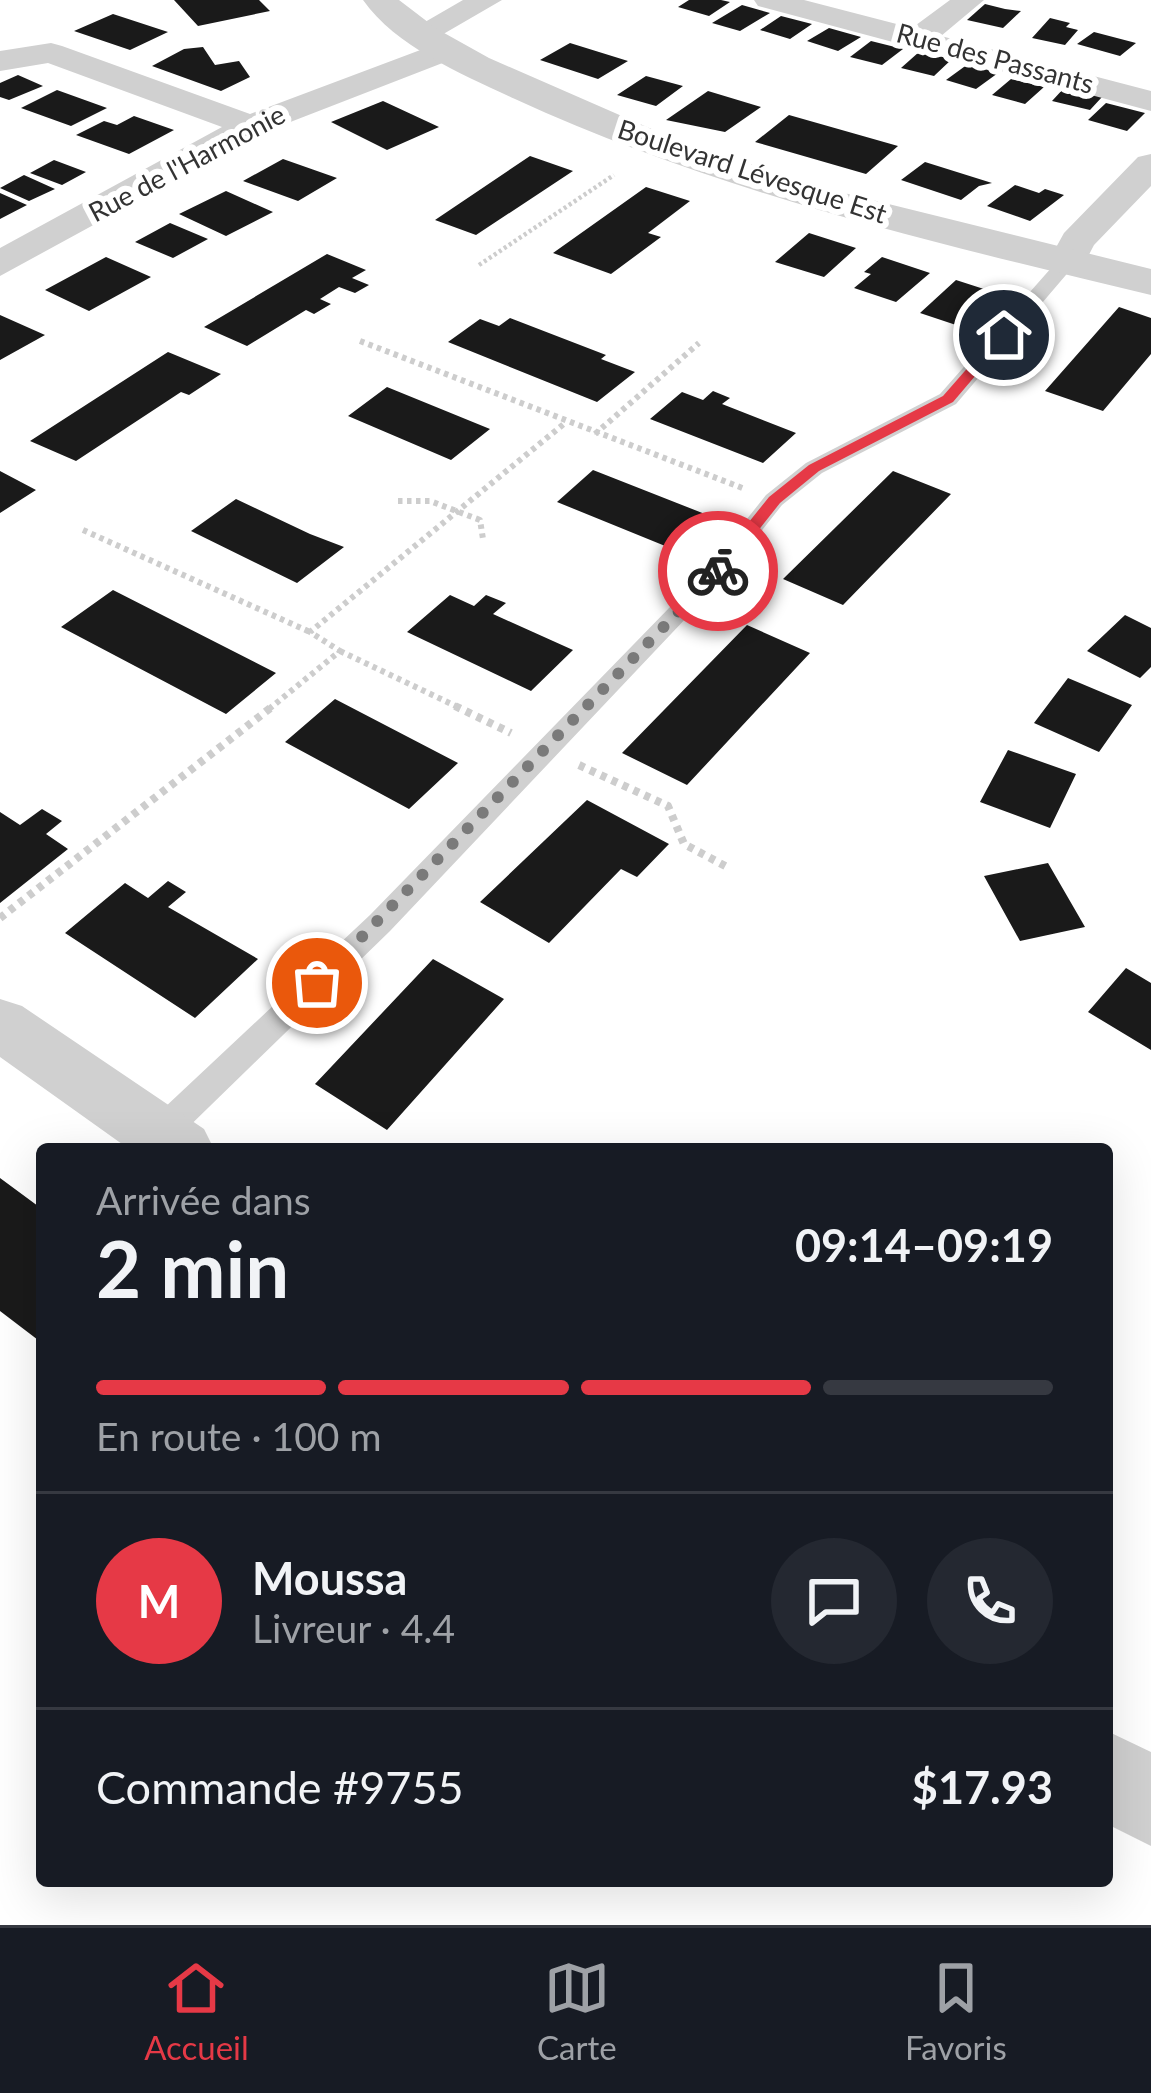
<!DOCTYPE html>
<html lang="fr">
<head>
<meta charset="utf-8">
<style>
  :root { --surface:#171b24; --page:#242831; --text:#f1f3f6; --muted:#9ea1a6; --line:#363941; --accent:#e63946 }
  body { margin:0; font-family:Lato,sans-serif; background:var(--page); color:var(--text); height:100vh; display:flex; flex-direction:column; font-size:45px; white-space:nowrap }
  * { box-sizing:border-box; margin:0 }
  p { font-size:39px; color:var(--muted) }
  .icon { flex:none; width:66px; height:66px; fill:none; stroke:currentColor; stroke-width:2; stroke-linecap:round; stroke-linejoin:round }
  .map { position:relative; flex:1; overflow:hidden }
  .panel { position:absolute; left:36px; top:1143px; width:1077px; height:744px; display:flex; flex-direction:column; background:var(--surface); border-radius:12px; box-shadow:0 12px 48px #0002 }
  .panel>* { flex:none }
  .pin { position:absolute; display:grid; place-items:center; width:102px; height:102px; color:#fff; margin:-51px; border:6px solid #fff; border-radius:50%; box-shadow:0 3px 12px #0007 }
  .courier { position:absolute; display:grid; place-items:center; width:120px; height:120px; margin:-60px; border:9px solid #e63946; border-radius:50%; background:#fff; color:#222; box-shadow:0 3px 15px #0007 }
  .headline em { font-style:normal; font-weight:700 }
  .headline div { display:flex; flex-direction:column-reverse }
  .headline { display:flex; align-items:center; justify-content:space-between; height:204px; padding:0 60px }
  h1 { font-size:78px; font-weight:700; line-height:90px }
  .bar { display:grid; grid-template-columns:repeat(4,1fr); gap:18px 12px; align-content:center; height:144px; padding:0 60px }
  .bar i { height:15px; border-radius:9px; background:var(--line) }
  .bar .selected { background:var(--accent) }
  .bar p { grid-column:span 4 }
  .line { display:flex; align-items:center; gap:30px; padding:0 60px; border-top:3px solid var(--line) }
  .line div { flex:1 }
  .round { display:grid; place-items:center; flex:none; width:126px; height:126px; border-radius:63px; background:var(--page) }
  .tab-bar { display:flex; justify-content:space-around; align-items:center; height:168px; border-top:3px solid var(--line); background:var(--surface); font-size:33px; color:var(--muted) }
  .tab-bar a { display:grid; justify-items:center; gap:6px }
  .tab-bar .selected { color:var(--accent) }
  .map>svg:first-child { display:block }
  .building { fill:#1a1a1a }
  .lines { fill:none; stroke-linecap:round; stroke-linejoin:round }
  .path-far2 { stroke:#cdcdcd; stroke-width:4.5; stroke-dasharray:3 3; stroke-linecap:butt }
  .path-far1 { stroke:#cdcdcd; stroke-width:6; stroke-dasharray:4.5 4.5; stroke-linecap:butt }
  .path { stroke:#cdcdcd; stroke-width:8; stroke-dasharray:6 6; stroke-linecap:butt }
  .service { fill:#d0d0d0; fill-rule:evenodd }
  .minor { fill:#d0d0d0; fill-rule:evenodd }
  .tertiary { fill:#d0d0d0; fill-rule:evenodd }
  .route { fill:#e63946 }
  .done { stroke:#7a7a7a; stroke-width:12; stroke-dasharray:0 21.6 }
  .labels { text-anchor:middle; stroke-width:12; stroke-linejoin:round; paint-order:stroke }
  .far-street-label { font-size:27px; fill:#333; stroke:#fff }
</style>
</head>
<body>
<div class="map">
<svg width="1151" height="1925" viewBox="0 0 1151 1925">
  <rect width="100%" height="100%" fill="#fff"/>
  <path class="building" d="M 174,0 L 259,0 L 270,11 L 198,26 Z
    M 689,0 L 721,0 L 730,2 L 709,16 L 678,7 Z
    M 985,4 L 1005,9 L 1021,11 L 1003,28 L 967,20 Z
    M 742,5 L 770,13 L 740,31 L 712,23 Z
    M 113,14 L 168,32 L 130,50 L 74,31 Z
    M 781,16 L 812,24 L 790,39 L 760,30 Z
    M 1050,18 L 1070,23 L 1066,27 L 1078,30 L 1065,45 L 1032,38 Z
    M 829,28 L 861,37 L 838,51 L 807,41 Z
    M 1094,32 L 1136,43 L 1120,56 L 1077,44 Z
    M 871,41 L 903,49 L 882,65 L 850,57 Z
    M 570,43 L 628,61 L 598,79 L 540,60 Z
    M 203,47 L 215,65 L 239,61 L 250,77 L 221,91 L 152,66 L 184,49 Z
    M 919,52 L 952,59 L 934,76 L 901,68 Z
    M 968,64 L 998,73 L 976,89 L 946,80 Z
    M 18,75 L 43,86 L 9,100 L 0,97 L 0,83 Z
    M 646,76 L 683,86 L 656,106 L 617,95 Z
    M 1011,79 L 1044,87 L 1025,104 L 992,95 Z
    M 1064,88 L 1102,97 L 1090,110 L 1052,101 Z
    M 57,90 L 107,108 L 71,126 L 21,108 Z
    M 708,91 L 761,107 L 725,132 L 666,120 Z
    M 383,101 L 439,127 L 387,150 L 331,122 Z
    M 1106,103 L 1145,113 L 1127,131 L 1088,120 Z
    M 789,115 L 898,146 L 866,174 L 755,142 Z
    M 134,116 L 174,130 L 129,154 L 76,135 L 104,121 L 117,125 Z
    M 530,156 L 573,171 L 476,235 L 435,220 Z
    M 283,159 L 337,178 L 298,201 L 243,181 Z
    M 54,160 L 86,172 L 62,185 L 30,173 Z
    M 925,162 L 992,183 L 979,186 L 961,200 L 901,180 Z
    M 24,175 L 55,189 L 29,201 L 0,188 Z
    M 1015,185 L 1039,193 L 1045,189 L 1064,195 L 1030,221 L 987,206 Z
    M 646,187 L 690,201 L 648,233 L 661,237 L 611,274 L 553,253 Z
    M 226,191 L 273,212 L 226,236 L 179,214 Z
    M 0,193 L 27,205 L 0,219 Z
    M 170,223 L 208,239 L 173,258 L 135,242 Z
    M 809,233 L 856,248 L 824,277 L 775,262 Z
    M 327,254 L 366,270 L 352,278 L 369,285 L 355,293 L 339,287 L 320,299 L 331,304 L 314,314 L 306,310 L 247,346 L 204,327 Z
    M 106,257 L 151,277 L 89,311 L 45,290 Z
    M 882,257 L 930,273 L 896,302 L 854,288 L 871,274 L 864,272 Z
    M 956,280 L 990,291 L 956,325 L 920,313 Z
    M 1119,307 L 1151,318 L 1151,354 L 1103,411 L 1045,391 Z
    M 0,315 L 45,335 L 0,360 Z
    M 510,318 L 606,355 L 601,359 L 635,372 L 597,402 L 448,342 L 480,319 L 499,326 Z
    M 168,352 L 221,374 L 189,395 L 181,392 L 76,461 L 30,441 Z
    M 387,387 L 490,429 L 451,460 L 348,416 Z
    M 713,391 L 730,398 L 722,404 L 796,433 L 763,463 L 650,419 L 682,392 L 703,400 Z
    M 593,470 L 710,516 L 675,550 L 557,502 Z
    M 0,471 L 36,490 L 0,513 Z
    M 893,471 L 951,494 L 843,605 L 783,579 Z
    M 236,499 L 310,534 L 344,547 L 297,583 L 191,531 Z
    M 113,590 L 276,673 L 226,714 L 61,627 Z
    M 450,595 L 474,606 L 486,595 L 506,603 L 493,614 L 573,650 L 531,691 L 407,632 Z
    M 1125,615 L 1151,628 L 1151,667 L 1140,678 L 1087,651 Z
    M 747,625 L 810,653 L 687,785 L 622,753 Z
    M 1068,678 L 1132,705 L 1099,752 L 1034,723 Z
    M 335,699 L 458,763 L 409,809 L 285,742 Z
    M 1008,750 L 1076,774 L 1050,828 L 980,802 Z
    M 587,800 L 669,844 L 637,877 L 621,869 L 549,943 L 480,902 Z
    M 42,809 L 62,821 L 46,834 L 68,849 L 0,903 L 0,812 L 20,825 Z
    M 1048,863 L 1085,927 L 1020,941 L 984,876 Z
    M 168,881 L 186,892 L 168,907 L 258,959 L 195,1018 L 65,933 L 125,883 L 148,898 Z
    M 433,959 L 504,999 L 387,1130 L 315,1084 Z
    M 1126,968 L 1151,983 L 1151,1050 L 1088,1012 Z
    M 0,1178 L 42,1209 L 42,1343 L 0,1311 Z"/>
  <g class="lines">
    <path class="path-far2" d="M 479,265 L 614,175"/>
    <path class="path-far1" d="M 360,341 L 745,489
      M 595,434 L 699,343
      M 398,501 L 430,501 L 480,520 L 483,539
      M 83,530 L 310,632
      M 340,651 L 462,709
      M 269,709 L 340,651 L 310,632 L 565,423"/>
    <path class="path" d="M 455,706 L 511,733
      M 579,765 L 668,806 L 684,844 L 729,868
      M 0,918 L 273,706"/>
    <path class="service" d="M 1060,258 L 1077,262 L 956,404 L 822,473 L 782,505 L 724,578 L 390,931 L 171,1144 L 159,1148 L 147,1144 L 143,1134 L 147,1124 L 370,915 L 708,568 L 766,495 L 806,463 L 940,394 Z"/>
    <path class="minor" d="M 463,0 L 502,0 L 433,40 L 411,40 L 406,33 Z
      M 754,0 L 804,0 L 912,28 L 950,0 L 984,0 L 941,36 L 1151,91 L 1151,111 L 758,6 Z
      M 447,40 L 458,43 L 463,50 L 458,57 L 262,133 L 0,276 L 0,248 L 222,127 L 48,63 L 0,71 L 0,51 L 51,43 L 62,46 L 250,114 Z
      M 1151,154 L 1151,186 L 1094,245 L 1081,270 L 1053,270 L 1048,262 L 1064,233 L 1138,157 Z
      M 0,999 L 22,1006 L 204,1129 L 214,1149 L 129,1149 L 0,1057 Z
      M 1107,1731 L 1151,1752 L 1151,1846 L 1107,1824 Z"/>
    <path class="tertiary" d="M 363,0 L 399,0 L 437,29 L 489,58 L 679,141 L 840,192 L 1151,269 L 1151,295 C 934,243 718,192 515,99 C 464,75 397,48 363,0 Z"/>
  </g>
  <path class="route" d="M 999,332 L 1010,335 L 953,402 L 819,471 L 780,503 L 723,575 L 712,575 L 712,568 L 769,497 L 809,465 L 943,396 Z"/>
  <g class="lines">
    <path class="done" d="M 317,983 L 718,571"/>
  </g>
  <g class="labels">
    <g class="far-street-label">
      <text transform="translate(995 59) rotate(15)" y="9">Rue des Passants</text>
      <text transform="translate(187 164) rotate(-28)" y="9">Rue de l'Harmonie</text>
      <text transform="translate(752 172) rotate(18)" y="9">Boulevard Lévesque Est</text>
    </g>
  </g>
</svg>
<div class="pin" style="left:317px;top:983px;background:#ea580c"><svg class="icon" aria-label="bag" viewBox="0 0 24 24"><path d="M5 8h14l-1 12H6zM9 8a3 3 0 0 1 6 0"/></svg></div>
<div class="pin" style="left:1004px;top:335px;background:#1f2937"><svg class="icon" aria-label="home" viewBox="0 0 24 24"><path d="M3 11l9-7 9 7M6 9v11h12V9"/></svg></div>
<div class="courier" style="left:718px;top:571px"><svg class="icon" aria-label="bike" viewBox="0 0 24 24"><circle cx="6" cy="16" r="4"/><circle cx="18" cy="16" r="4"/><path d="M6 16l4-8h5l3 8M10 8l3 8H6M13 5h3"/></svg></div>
<section class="panel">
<div class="headline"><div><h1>2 min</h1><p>Arrivée dans</p></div><em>09:14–09:19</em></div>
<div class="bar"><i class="selected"></i><i class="selected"></i><i class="selected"></i><i></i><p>En route · 100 m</p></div>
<div class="line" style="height:216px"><b class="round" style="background:var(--accent);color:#fff">M</b><div><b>Moussa</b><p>Livreur · 4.4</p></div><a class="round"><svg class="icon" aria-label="chat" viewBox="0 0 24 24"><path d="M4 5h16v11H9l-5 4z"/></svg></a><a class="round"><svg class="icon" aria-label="phone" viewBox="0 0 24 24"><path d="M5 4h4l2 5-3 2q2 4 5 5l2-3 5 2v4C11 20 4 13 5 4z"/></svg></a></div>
<div class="line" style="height:156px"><div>Commande #9755</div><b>$17.93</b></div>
</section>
</div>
<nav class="tab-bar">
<a class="selected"><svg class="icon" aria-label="home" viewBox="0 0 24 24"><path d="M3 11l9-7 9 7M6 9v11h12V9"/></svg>Accueil</a>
<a><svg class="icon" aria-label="map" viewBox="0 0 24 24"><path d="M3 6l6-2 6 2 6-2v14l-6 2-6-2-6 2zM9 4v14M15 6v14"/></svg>Carte</a>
<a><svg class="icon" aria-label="saved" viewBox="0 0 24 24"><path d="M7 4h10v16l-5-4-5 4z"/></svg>Favoris</a>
</nav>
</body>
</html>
